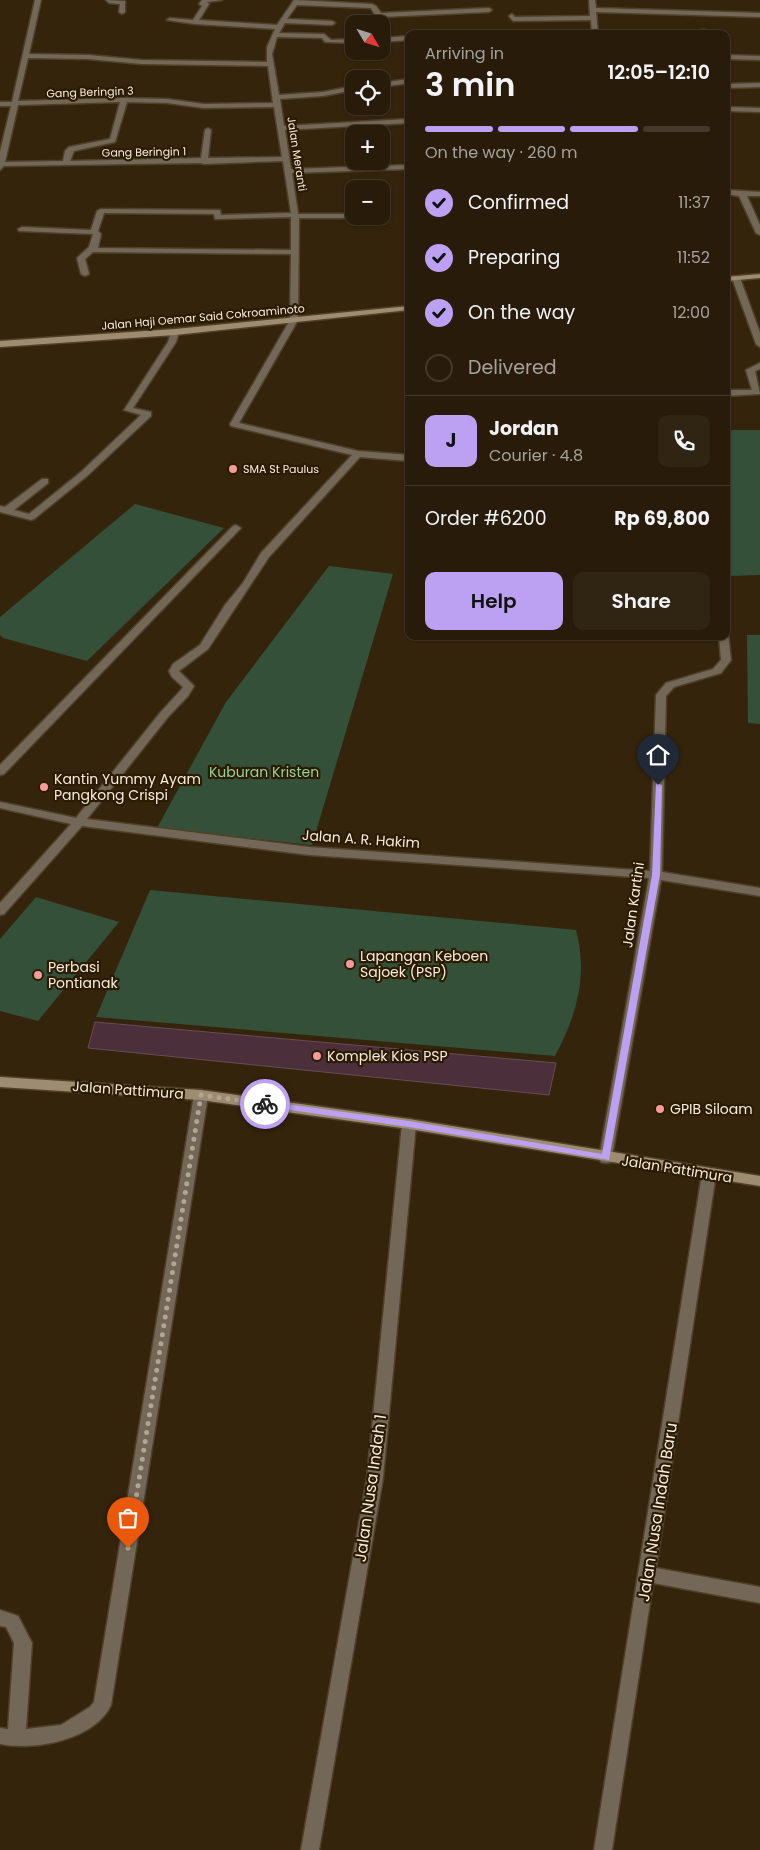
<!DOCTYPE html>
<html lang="en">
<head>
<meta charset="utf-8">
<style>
  :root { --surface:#281b09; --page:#302412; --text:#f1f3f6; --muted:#a5a19c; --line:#44392a; --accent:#bca0f2 }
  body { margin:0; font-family:Poppins,sans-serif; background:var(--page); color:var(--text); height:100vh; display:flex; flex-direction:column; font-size:19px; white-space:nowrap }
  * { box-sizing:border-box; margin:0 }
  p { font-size:16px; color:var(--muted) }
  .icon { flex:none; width:28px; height:28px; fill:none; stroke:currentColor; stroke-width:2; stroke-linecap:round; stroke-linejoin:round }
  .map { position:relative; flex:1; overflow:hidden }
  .sheet { position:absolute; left:405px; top:30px; width:325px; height:610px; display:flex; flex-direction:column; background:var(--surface); border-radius:10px; box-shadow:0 1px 4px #0004,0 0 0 1px var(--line) }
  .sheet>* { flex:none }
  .needle { width:32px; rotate:128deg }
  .controls { position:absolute; left:345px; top:15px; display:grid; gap:10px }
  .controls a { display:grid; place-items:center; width:45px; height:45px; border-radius:10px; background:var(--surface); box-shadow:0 1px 4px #0004,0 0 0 1px var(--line); font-size:25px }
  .pin { position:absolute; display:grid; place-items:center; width:42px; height:42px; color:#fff; margin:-51px -21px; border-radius:50% 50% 50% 0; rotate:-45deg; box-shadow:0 0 5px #0007 }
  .pin .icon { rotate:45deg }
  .courier { position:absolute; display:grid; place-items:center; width:50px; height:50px; margin:-25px; border:4px solid #bca0f2; border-radius:50%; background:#fff; color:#222; box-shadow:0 1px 6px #0007 }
  .summary em { font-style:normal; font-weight:600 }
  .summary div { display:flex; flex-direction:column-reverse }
  .summary { display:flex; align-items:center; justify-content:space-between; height:85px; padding:0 20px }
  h1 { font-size:32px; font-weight:600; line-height:38px }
  .bar { display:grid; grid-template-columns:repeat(4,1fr); gap:8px 5px; align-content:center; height:60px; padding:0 20px }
  .bar i { height:6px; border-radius:4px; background:var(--line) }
  .bar .on { background:var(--accent) }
  .bar p { grid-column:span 4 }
  .line { display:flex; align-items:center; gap:12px; padding:0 20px; border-top:1px solid var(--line) }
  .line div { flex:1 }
  .round { display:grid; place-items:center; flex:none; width:52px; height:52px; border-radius:10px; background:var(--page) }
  ol { padding:0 20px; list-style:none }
  li { display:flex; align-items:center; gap:15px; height:55px }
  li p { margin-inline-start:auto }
  li .icon { padding:5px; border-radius:50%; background:var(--accent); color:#111; stroke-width:4 }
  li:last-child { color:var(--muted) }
  li i { width:28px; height:28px; border:2px solid var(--line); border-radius:50% }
  .primary-button { display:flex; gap:10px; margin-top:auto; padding:10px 20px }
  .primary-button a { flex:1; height:58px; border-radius:10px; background:var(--accent); color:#111; font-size:20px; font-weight:600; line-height:58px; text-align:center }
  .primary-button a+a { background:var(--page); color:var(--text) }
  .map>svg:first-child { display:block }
  .green { fill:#345038 }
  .building { fill:#4b2f3a; stroke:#6a4b57 }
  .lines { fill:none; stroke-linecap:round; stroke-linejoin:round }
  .street-casing { stroke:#504029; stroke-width:3 }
  .secondary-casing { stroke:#504029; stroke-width:3 }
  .street { fill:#736857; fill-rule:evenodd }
  .secondary { fill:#9e8c71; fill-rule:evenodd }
  .route { fill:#bca0f2 }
  .done { stroke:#b2a593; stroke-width:5; stroke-dasharray:0 9 }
  .poi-dot { fill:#f59b9b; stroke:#2b1b03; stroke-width:2 }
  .labels { text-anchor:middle; stroke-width:4.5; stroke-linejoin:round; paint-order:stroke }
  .far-street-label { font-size:11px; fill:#f5eadb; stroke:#2b1b03 }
  .far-poi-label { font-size:11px; fill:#f5eadb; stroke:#2b1b03; text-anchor:start }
  .park-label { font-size:14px; fill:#94d19e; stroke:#2b1b03 }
  .poi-label { font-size:14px; fill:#f5eadb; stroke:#2b1b03; text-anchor:start }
  .street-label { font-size:14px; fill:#f5eadb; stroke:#2b1b03 }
  .near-street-label { font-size:16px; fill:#f5eadb; stroke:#2b1b03 }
</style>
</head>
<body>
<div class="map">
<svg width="760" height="1850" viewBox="0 0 760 1850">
  <rect width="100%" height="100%" fill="#35240c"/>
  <path class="green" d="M 726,430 L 760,430 L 760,575 L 728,576 L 726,552 Z
    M 135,504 L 224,528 L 87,661 L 3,638 L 0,635 L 0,617 Z
    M 329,566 L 393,574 L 312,845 L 157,828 L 226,702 Z
    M 747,635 L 760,635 L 760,724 L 748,723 Z
    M 150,890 L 576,930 C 588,975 577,1015 555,1056 L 96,1017 Z
    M 36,897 L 119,922 L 38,1021 L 0,1011 L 0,939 Z"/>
  <path class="building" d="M 95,1022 L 556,1063 L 549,1095 L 88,1048 Z"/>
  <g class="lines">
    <defs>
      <path id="street" d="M 35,0 L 41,0 L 29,54 L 88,55 L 142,60 L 267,62 L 267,47 L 275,29 L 195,24 L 167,20 L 170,18 L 193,20 L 202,6 L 199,4 L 202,0 L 222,0 L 207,2 L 209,4 L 199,20 L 277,25 L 294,0 L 372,4 L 376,6 L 381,13 L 489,8 L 492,10 L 489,12 L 381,17 L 375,15 L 371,8 L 297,5 L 287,19 L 332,21 L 335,23 L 332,25 L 285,23 L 279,33 L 324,34 L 331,40 L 354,39 L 354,43 L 325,42 L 322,38 L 277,37 L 272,54 L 279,95 L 323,92 L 354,86 L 354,90 L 323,96 L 280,99 L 284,126 L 409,119 L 409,123 L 285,130 L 291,169 L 409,165 L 409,169 L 292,173 L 298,214 L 354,214 L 354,216 L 358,216 L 354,218 L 299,218 L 298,320 L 239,423 L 358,451 L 409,455 L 409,461 L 360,457 L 269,557 L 208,649 L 179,671 L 194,686 L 188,696 L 168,717 L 87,819 L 309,847 L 650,871 L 656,695 L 666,683 L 713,669 L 721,660 L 719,636 L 726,636 L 728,634 L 731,660 L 721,673 L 674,687 L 666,696 L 662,872 L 760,888 L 760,896 L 661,880 L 611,1162 L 606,1163 L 601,1162 L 599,1158 L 649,878 L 309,855 L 82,826 L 4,914 L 0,915 L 0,903 L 71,824 L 0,808 L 0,802 L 76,818 L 160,713 L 181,690 L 183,687 L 172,677 L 169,671 L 173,664 L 200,645 L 225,605 L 243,583 L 261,553 L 352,455 L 231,426 L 230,424 L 290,320 L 291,254 L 93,252 L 85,259 L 89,274 L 85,276 L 81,274 L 77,258 L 89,247 L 93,234 L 19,231 L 18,229 L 22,227 L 91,230 L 97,211 L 101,209 L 217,210 L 220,210 L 221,215 L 291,213 L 283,161 L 204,164 L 201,163 L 4,166 L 0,170 L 0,152 L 11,106 L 0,106 L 0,102 L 12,102 ZM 28,58 L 88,59 L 142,64 L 268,66 L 273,103 L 204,104 L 167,99 L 124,98 L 18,101 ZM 120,102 L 110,139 L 69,147 L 65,151 L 63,161 L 5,162 L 18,105 ZM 127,102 L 167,103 L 204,108 L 274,107 L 282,157 L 208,158 L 211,130 L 208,128 L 205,130 L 201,158 L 70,161 L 74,151 L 115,142 ZM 104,213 L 214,214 L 215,219 L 218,219 L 291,217 L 291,250 L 98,248 L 101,234 L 98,231 Z
        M 106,0 L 125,1 L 125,12 L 122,14 L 119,12 L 120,4 L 109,3 Z
        M 589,0 L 595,0 L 596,8 L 760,13 L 760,17 L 596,12 L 598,34 L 592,34 L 591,20 L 513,21 L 509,16 L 512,14 L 515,17 L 590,16 Z
        M 701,30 L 705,30 L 706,34 L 700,34 Z
        M 409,36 L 409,40 L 381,42 L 381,38 Z
        M 726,55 L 760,56 L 760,60 L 726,59 Z
        M 409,79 L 409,83 L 381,87 L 381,83 Z
        M 760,83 L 760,87 L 726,88 L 726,84 Z
        M 726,107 L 760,108 L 760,112 L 726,111 Z
        M 726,190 L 760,192 L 760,196 L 747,196 L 760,225 L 760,235 L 756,233 L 739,196 L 726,194 Z
        M 733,276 L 740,278 L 760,333 L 760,347 L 756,344 L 732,278 Z
        M 175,329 L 179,332 L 176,342 L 133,408 L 151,412 L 151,416 L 87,476 L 34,519 L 31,520 L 0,512 L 0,506 L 5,507 L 42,479 L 48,479 L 48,483 L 14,510 L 29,514 L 81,472 L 141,415 L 124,410 L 168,342 L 171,332 Z
        M 760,363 L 760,369 L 755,371 L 760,394 L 726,396 L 726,390 L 752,390 L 746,370 Z
        M 236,525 L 241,528 L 239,530 L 4,774 L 0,775 L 0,765 L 233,526 Z
        M 201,1090 L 206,1092 L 208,1095 L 111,1705 C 95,1740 34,1751 0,1744 L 0,1728 L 8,1729 L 14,1643 L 6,1627 L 0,1626 L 0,1610 L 18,1616 L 32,1643 L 26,1729 L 61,1725 L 90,1707 L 94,1702 L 194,1095 L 196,1092 Z
        M 409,1119 L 414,1120 L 416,1124 L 383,1478 L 319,1850 L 301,1850 L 367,1478 L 402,1124 L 404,1120 Z
        M 709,1169 L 714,1170 L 716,1174 L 656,1568 L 760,1587 L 760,1603 L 653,1583 L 612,1850 L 594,1850 L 702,1174 L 704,1170 Z"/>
      <path id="secondary" d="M 760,274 L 760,278 L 726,281 L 726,277 Z
        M 409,306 L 409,310 L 175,335 L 0,347 L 0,341 L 175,329 Z
        M 0,1077 L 201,1090 L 409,1119 L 760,1176 L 760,1186 L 409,1129 L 201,1100 L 0,1087 Z"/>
    </defs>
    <use href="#street" class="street-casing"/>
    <use href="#secondary" class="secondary-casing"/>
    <use href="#street" class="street"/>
    <use href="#secondary" class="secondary"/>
  </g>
  <path class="route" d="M 656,783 L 662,785 L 660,875 L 609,1160 L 409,1127 L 262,1106 L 261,1104 L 265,1101 L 409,1121 L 602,1154 L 652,875 Z"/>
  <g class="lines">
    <path class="done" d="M 128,1548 L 201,1095 L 265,1104"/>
  </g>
  <g class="poi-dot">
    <circle cx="233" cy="469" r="5"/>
    <circle cx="44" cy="787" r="5"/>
    <circle cx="350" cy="964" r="5"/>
    <circle cx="38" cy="975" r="5"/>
    <circle cx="317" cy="1056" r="5"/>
    <circle cx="660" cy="1109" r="5"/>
  </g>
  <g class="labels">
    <g class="far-street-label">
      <text transform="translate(90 92) rotate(-2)" y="4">Gang Beringin 3</text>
      <text transform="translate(144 152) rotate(-1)" y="4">Gang Beringin 1</text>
      <text transform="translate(297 154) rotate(81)" y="4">Jalan Meranti</text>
      <text transform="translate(203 317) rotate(-5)" y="4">Jalan Haji Oemar Said Cokroaminoto</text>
    </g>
    <g class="far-poi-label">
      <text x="243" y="473">SMA St Paulus</text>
    </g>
    <g class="park-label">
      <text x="264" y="777">Kuburan Kristen</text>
    </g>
    <g class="poi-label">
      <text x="54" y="784">Kantin Yummy Ayam<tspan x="54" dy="16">Pangkong Crispi</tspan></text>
      <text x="360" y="961">Lapangan Keboen<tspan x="360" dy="16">Sajoek (PSP)</tspan></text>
      <text x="48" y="972">Perbasi<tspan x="48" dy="16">Pontianak</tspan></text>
      <text x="327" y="1061">Komplek Kios PSP</text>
      <text x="670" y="1114">GPIB Siloam</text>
    </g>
    <g class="street-label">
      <text transform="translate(361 839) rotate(4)" y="5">Jalan A. R. Hakim</text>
      <text transform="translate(633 905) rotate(-82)" y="5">Jalan Kartini</text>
      <text transform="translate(128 1090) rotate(4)" y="5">Jalan Pattimura</text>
      <text transform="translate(677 1169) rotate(9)" y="5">Jalan Pattimura</text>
    </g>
    <g class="near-street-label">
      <text transform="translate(370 1488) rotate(-82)" y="6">Jalan Nusa Indah 1</text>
      <text transform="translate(657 1512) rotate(-81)" y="6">Jalan Nusa Indah Baru</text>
    </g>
  </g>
</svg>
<div class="controls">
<a><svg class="needle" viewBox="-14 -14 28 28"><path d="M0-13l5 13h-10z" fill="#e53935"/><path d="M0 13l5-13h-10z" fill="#a5a19c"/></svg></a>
<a><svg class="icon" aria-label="locate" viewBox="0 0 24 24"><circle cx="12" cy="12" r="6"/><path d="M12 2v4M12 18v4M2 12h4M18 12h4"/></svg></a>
<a>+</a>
<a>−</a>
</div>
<div class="pin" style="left:128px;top:1548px;background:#ea580c"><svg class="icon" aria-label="bag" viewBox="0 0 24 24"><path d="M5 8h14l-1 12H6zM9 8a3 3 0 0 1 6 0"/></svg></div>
<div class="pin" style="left:658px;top:785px;background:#1f2937"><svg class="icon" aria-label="home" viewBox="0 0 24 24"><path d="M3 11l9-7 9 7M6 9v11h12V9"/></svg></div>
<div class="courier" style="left:265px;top:1104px"><svg class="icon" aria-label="bike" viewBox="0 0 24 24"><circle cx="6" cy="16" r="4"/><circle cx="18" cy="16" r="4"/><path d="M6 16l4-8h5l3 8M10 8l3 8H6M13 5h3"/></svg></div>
<section class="sheet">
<div class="summary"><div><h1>3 min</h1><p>Arriving in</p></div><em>12:05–12:10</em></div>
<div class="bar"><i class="on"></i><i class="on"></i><i class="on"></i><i></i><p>On the way · 260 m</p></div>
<ol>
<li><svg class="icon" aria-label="check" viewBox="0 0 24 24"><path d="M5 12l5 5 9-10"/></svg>Confirmed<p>11:37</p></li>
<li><svg class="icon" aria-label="check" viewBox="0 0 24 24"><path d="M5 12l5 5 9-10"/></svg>Preparing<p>11:52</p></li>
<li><svg class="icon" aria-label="check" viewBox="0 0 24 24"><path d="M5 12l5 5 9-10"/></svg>On the way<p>12:00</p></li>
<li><i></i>Delivered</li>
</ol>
<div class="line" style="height:90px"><b class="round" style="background:var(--accent);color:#111">J</b><div><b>Jordan</b><p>Courier · 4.8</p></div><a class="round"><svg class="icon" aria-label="phone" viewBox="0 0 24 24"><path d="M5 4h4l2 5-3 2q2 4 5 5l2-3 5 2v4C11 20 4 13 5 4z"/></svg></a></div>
<div class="line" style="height:65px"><div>Order #6200</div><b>Rp 69,800</b></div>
<div class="primary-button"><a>Help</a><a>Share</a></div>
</section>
</div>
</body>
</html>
